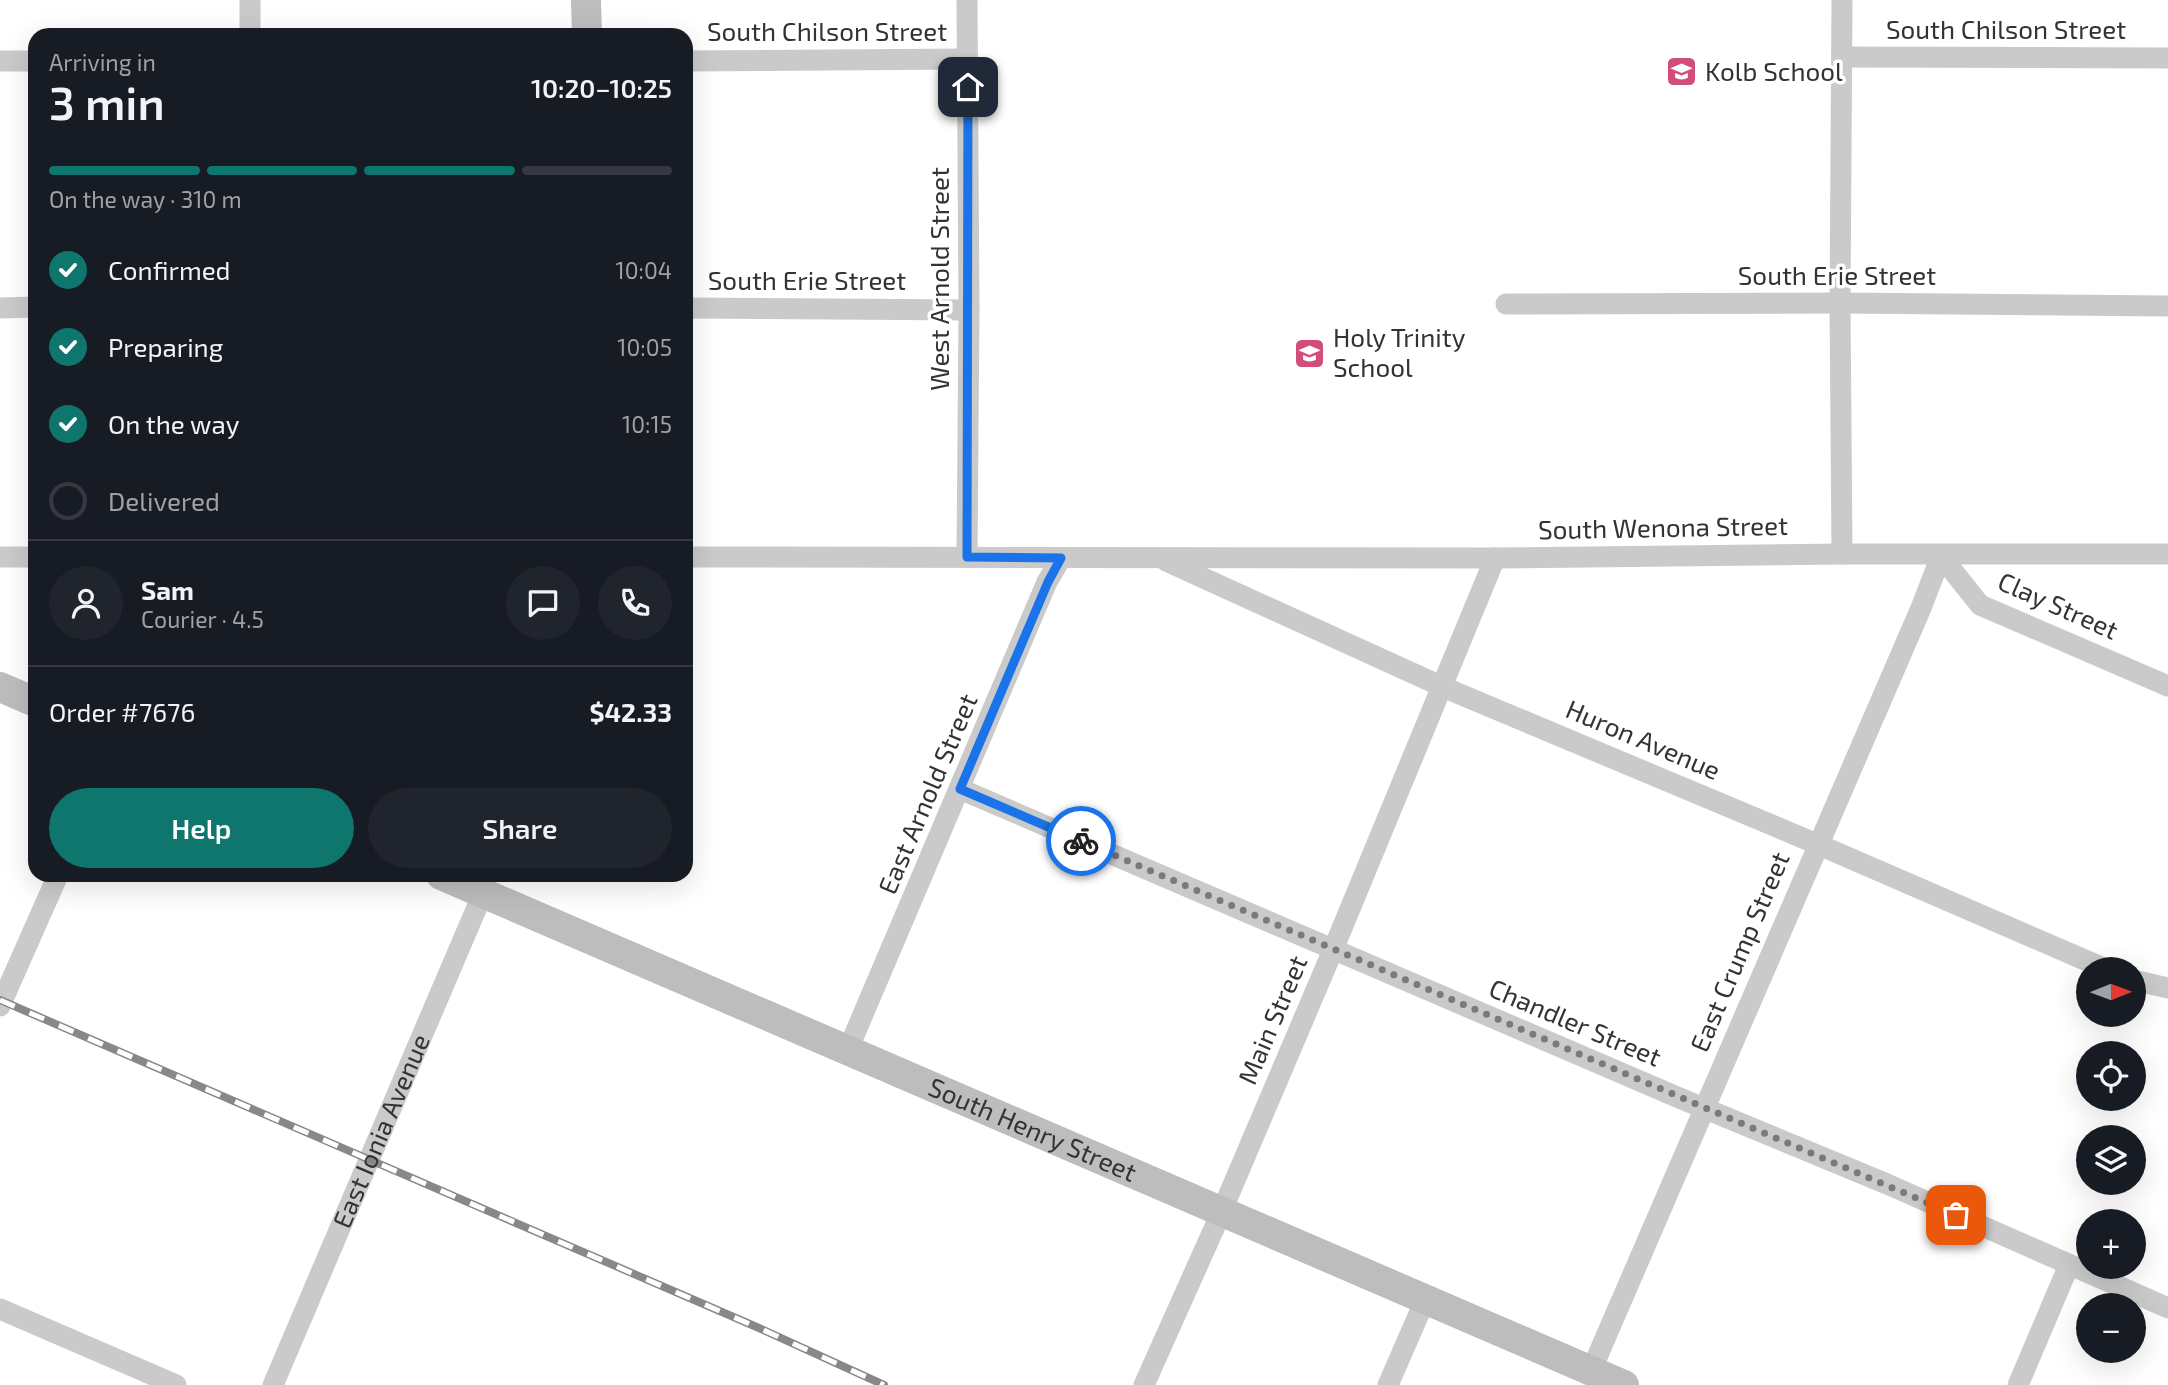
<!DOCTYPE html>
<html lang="en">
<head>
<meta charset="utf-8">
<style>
  :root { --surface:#171b24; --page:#20242c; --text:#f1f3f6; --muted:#9ea1a6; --line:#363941; --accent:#0f766e }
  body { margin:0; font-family:"Exo 2",sans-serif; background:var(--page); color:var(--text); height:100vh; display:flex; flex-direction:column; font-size:26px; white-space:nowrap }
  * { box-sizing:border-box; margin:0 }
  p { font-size:23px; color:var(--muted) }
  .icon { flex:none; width:38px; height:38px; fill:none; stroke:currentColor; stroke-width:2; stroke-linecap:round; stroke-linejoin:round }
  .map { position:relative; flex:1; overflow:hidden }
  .drawer { position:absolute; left:28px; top:28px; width:665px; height:854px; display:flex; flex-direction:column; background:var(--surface); border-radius:21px; box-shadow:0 7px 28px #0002 }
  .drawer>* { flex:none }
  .needle { width:46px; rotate:89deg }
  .controls { position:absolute; left:2076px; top:957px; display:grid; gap:14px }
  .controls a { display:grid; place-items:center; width:70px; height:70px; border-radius:50%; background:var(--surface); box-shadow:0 7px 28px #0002; font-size:35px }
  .pin { position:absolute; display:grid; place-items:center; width:60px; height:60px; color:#fff; margin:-30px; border-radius:14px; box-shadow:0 4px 10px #0006 }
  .courier { position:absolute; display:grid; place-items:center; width:70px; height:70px; margin:-35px; border:5px solid #1a73e8; border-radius:50%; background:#fff; color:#222; box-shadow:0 2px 9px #0007 }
  .headline em { font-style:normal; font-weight:600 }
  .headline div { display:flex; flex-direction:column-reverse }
  .headline { display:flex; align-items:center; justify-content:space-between; height:119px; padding:0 21px }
  h1 { font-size:46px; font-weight:600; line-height:52px }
  .bar { display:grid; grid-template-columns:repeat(4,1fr); gap:10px 7px; align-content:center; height:84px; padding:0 21px }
  .bar i { height:9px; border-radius:5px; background:var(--line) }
  .bar .on { background:var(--accent) }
  .bar p { grid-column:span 4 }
  .line { display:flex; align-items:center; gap:18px; padding:0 21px; border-top:2px solid var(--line) }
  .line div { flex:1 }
  .round { display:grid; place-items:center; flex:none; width:74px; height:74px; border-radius:37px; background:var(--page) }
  ol { padding:0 21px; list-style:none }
  li { display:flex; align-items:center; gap:21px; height:77px }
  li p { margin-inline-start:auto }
  li .icon { padding:7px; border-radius:50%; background:var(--accent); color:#fff; stroke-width:4 }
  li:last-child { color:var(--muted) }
  li i { width:38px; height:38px; border:4px solid var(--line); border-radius:50% }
  .primary-button { display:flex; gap:14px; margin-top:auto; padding:14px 21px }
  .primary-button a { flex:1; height:80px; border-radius:42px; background:var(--accent); color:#fff; font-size:28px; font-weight:600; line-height:80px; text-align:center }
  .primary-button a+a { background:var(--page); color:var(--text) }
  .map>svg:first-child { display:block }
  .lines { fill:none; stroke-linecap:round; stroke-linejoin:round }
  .street { stroke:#cacaca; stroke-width:21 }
  .secondary { stroke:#bdbdbd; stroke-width:30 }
  .rail-casing { stroke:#888; stroke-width:8 }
  .rail { stroke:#fff; stroke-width:5; stroke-dasharray:16; stroke-linecap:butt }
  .done { stroke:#7a7a7a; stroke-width:7; stroke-dasharray:0 12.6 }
  .route { stroke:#1a73e8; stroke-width:9 }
  .labels { text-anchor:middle; stroke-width:7; stroke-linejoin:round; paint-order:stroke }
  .street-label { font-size:26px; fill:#333; stroke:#fff }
  .poi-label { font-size:26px; fill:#333; stroke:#fff; text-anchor:start }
</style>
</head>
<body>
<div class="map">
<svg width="2168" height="1385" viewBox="0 0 2168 1385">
  <rect width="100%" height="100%" fill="#fff"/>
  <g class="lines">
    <g class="street">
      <path d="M 250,0 L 250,35"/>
      <path d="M 1843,57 L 2168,58"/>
      <path d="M 0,61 L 35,61"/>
      <path d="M 686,61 L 967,59"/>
      <path d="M 1506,304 L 1840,303 L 2168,306"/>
      <path d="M 0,308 L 35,307"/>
      <path d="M 686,308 L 969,310"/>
      <path d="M 1842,554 L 1840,303 L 1842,0"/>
      <path d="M 1941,556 L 1980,605 L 2168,686"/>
      <path d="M 0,557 L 35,557"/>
      <path d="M 686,557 L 1495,558 L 1842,554 L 2168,554"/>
      <path d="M 967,557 L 969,310 L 967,0"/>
      <path d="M 1166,561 L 1443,687 L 1817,844 L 2108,970"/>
      <path d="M 960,789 L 1677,1097 L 1887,1184 L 2168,1308"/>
      <path d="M 2133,980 L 2168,988"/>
      <path d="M 0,1006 L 58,875"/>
      <path d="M 847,1052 L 1047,582 L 1061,558"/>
      <path d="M 0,1309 L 176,1385"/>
      <path d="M 1591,1371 L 1921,608 L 1941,556"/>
      <path id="s1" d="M 273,1385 L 483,893"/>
      <path d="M 1144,1385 L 1221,1213 L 1333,950 L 1495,558"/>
      <path d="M 1388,1385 L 1425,1300"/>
      <path d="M 2018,1385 L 2069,1265"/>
    </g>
    <g class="secondary">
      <path d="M 586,0 L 587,35"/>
      <path d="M 0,687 L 35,702"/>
      <path id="s2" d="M 441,875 L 1624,1385"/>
    </g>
    <defs>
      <path id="rail" d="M 0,1000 L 759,1328 L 884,1385"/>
    </defs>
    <use href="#rail" class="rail-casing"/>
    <use href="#rail" class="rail"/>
  </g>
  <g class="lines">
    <path class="done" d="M 1081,841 L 1956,1215"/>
    <path class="route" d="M 968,87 L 967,557 L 1061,558 L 1048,582 L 960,789 L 1081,841"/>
  </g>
  <defs>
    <symbol id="school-square" viewBox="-11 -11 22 22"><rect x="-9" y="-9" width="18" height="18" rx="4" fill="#d24d7b" stroke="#fff"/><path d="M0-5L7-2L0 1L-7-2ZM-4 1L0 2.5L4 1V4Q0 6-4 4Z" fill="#fff"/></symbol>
  </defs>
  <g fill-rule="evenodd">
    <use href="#school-square" x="1664" y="54" width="35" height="35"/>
    <use href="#school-square" x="1292" y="336" width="35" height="35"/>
  </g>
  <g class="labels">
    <g class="street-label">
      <text x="2006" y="39">South Chilson Street</text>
      <text x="827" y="41">South Chilson Street</text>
      <text x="1837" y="285">South Erie Street</text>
      <text transform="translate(940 279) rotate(-90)" y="9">West Arnold Street</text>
      <text x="807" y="290">South Erie Street</text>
      <text transform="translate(1663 528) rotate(-1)" y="9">South Wenona Street</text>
      <text transform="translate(2058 606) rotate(24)" y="9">Clay Street</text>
      <text transform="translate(1643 740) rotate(23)" y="9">Huron Avenue</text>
      <text transform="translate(928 794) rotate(-67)" y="9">East Arnold Street</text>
      <text transform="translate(1740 952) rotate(-67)" y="9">East Crump Street</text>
      <text transform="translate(1273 1020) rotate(-67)" y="9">Main Street</text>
      <text transform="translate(1575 1023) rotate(23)" y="9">Chandler Street</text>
      <text dy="9" stroke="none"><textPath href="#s1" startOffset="276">East Ionia Avenue</textPath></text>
      <text dy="9" stroke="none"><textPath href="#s2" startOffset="644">South Henry Street</textPath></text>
    </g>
    <g class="poi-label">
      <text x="1705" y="81">Kolb School</text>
      <text x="1333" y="347">Holy Trinity<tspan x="1333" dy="30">School</tspan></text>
    </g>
  </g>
</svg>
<div class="controls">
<a><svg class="needle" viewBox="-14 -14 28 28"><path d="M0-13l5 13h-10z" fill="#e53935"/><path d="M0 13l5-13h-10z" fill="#9ea1a6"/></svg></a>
<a><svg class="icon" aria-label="locate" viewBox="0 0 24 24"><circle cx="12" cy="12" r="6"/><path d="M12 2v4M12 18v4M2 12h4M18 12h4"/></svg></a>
<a><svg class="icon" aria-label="layers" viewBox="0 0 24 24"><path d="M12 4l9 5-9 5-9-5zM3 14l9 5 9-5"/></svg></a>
<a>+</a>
<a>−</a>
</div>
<div class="pin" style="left:1956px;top:1215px;background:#ea580c"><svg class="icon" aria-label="bag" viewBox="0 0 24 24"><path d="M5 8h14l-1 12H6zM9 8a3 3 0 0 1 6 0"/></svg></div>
<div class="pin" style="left:968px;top:87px;background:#1f2937"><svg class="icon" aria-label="home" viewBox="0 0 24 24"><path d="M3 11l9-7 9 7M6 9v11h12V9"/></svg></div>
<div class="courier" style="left:1081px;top:841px"><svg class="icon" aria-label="bike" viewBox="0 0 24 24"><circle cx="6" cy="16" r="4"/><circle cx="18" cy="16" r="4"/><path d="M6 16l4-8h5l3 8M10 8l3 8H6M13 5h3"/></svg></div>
<section class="drawer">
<div class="headline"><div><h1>3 min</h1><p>Arriving in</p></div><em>10:20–10:25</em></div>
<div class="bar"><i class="on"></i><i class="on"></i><i class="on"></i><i></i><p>On the way · 310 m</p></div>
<ol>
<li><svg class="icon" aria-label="check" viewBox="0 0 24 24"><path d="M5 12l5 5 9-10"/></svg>Confirmed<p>10:04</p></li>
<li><svg class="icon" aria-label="check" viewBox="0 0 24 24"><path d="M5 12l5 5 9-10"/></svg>Preparing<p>10:05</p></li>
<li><svg class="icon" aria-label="check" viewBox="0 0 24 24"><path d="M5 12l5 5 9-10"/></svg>On the way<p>10:15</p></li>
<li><i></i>Delivered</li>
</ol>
<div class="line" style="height:126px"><a class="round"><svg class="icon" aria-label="person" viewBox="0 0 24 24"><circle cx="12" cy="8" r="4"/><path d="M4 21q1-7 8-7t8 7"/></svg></a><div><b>Sam</b><p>Courier · 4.5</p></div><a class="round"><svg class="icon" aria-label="chat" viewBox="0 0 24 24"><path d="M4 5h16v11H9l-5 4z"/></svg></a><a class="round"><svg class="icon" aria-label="phone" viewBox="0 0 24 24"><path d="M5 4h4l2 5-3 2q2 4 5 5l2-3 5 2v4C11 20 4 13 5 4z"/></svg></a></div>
<div class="line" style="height:91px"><div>Order #7676</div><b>$42.33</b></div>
<div class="primary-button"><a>Help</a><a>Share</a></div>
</section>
</div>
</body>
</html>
